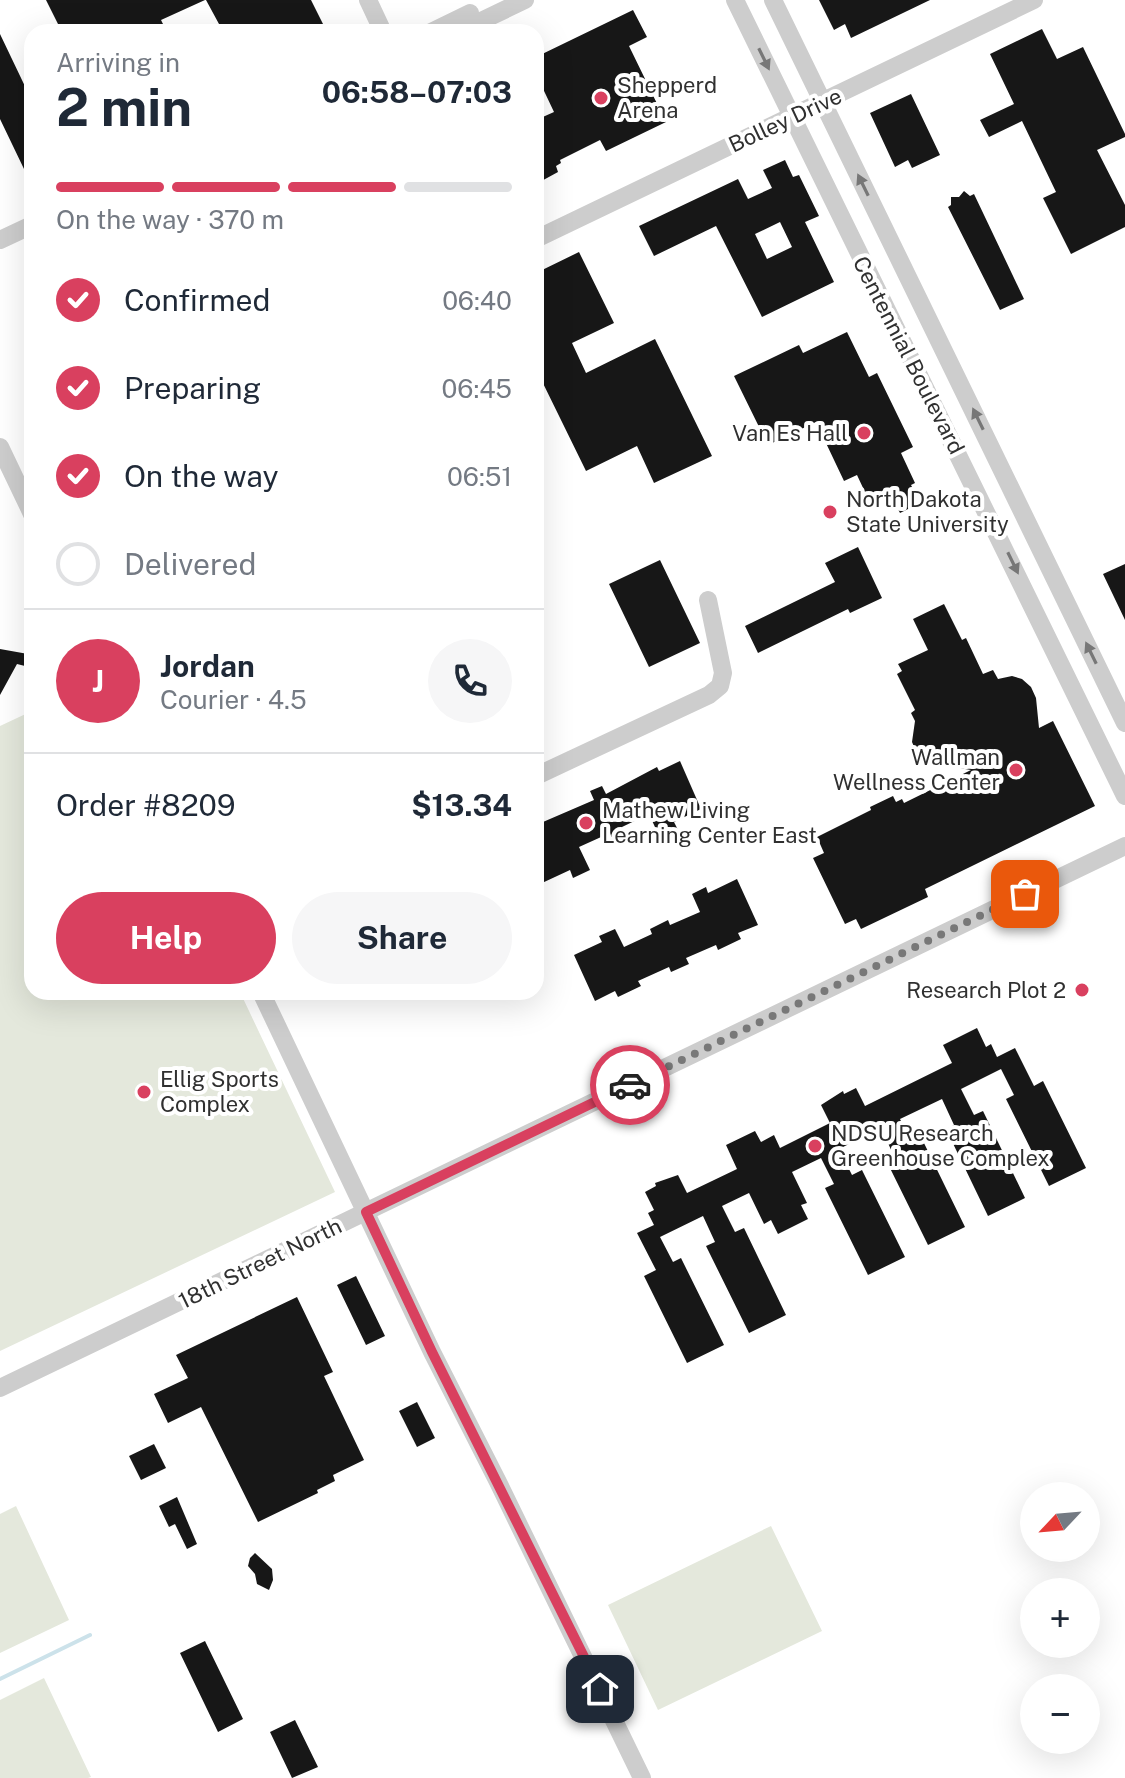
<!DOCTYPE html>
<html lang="en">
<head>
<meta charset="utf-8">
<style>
  :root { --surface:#fff; --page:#f6f6f7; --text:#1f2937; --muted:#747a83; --line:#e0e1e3; --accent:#d9405f }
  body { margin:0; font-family:"Public Sans",sans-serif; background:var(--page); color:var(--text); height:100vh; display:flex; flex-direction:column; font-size:30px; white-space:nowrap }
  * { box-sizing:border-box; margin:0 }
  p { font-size:26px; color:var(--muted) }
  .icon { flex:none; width:44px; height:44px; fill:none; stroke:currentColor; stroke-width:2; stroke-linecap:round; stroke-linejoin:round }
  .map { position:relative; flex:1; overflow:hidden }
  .details { position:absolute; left:24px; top:24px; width:520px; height:976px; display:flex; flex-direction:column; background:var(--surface); border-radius:24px; box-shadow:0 8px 32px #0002 }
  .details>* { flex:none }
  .needle { width:52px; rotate:244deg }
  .fabs { position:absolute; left:1020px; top:1482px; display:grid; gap:16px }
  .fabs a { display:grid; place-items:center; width:80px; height:80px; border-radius:50%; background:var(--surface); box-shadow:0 8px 32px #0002; font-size:40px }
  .pin { position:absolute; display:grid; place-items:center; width:68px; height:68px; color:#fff; margin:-34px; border-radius:16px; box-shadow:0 4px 12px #0006 }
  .courier { position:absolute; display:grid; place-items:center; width:80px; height:80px; margin:-40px; border:6px solid #d9405f; border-radius:50%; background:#fff; color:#222; box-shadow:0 2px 10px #0007 }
  .overview em { font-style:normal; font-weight:700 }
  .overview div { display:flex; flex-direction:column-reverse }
  .overview { display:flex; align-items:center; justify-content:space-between; height:136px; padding:0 32px }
  h1 { font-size:52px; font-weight:700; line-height:60px }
  .bar { display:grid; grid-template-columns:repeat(4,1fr); gap:12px 8px; align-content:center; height:96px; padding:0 32px }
  .bar i { height:10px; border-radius:6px; background:var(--line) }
  .bar .current { background:var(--accent) }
  .bar p { grid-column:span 4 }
  .line { display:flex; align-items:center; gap:20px; padding:0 32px; border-top:2px solid var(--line) }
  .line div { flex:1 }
  .round { display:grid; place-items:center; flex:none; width:84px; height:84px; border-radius:42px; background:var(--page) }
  ol { padding:0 32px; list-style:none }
  li { display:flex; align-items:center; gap:24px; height:88px }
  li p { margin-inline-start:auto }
  li .icon { padding:8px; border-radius:50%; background:var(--accent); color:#fff; stroke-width:4 }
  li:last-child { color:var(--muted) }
  li i { width:44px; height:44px; border:4px solid var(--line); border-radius:50% }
  .cta { display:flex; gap:16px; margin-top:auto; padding:16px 32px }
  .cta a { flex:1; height:92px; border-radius:48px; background:var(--accent); color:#fff; font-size:32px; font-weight:700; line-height:92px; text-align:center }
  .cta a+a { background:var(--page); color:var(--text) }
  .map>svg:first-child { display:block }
  .green { fill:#e4e8dc }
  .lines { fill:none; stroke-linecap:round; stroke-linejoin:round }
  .stream { stroke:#cce2ea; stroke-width:4 }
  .building { fill:#171717; fill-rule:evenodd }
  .minor { stroke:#cdcdcd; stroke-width:18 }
  .oneway { fill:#777 }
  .done { stroke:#787878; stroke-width:8; stroke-dasharray:0 14.4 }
  .route { stroke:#d9405f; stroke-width:10 }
  .poi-dot { fill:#d9405f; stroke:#fff; stroke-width:3 }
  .labels { text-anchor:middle; stroke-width:8; stroke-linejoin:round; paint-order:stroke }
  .poi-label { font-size:22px; fill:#303030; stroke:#fff; text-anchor:start }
  .street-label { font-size:22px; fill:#303030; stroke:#fff }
</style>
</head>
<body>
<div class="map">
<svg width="1125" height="1778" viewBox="0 0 1125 1778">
  <rect width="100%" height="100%" fill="#fff"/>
  <path class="green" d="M 32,711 L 32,992 L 240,992 L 335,1192 L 0,1351 L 0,726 Z
    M 16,1506 L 69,1620 L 0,1653 L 0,1514 Z
    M 771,1526 L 822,1631 L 658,1710 L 608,1605 Z
    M 44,1678 L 91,1777 L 88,1778 L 0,1778 L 0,1700 Z"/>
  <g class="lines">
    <path class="stream" d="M 0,1679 L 90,1635"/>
  </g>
  <path class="building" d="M 46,0 L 205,0 L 161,20 L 167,32 L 62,32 Z
    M 206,0 L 311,0 L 323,24 L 304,32 L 202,32 L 219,24 Z
    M 819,0 L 930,0 L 851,38 L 845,24 L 834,30 Z
    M 633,10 L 647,37 L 629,46 L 666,122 L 606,151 L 600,140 L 560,160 L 561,163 L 556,166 L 558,172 L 536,184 L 536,120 L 554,112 L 536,74 L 536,57 Z
    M 1042,29 L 1057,59 L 1083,47 L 1125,134 L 1125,137 L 1097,150 L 1125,205 L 1125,227 L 1071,254 L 1043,198 L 1056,192 L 1022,121 L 989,137 L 980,120 L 1014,104 L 990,54 Z
    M 0,34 L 32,101 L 32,165 L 24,169 L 0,119 Z
    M 911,94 L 940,155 L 912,168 L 908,160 L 895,167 L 870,113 Z
    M 785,160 L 793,177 L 799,175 L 819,216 L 805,222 L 834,282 L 762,317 L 716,226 L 654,256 L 639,226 L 738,179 L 748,199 L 772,188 L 763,170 ZM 780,222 L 792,247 L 767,259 L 755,234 Z
    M 964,191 L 970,196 L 974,194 L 1024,299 L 1000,310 L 948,207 L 951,205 L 951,197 L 959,197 Z
    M 579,252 L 614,323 L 572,343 L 586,373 L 655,339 L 712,456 L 654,483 L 637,446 L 586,471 L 536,369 L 536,273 Z
    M 847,332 L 869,377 L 877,373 L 913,447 L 901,453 L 915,483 L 911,485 L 920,503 L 900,513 L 891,495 L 871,505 L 857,475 L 844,481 L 816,422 L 768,445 L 734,376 L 799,345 L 803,353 Z
    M 858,547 L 882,598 L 850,613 L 848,609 L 758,653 L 745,626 L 835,582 L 825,563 Z
    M 660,560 L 700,643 L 649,667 L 609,584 Z
    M 1125,564 L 1125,620 L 1103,574 Z
    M 944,604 L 962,640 L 966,638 L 983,674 L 993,670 L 998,679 L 1012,676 L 1022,679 L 1031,687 L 1036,698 L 1039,728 L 1053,721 L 1095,806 L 925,889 L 928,897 L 861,929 L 856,919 L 845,924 L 813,858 L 824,853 L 817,837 L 871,810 L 870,807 L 893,796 L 896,802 L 902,799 L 904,803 L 971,770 L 929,763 L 918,756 L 912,742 L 915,721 L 911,713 L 915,710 L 897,674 L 902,671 L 898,664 L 928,650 L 913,619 Z
    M 0,649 L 28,654 L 25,666 L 17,664 L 0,695 Z
    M 680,761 L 701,809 L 674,822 L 678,830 L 660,838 L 649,814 L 622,827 L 625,835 L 613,841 L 610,833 L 579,847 L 590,870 L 573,878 L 570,870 L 542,883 L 536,871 L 536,865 L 542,863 L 536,851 L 536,825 L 594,800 L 590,791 L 602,786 L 606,794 L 657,767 L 659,771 Z
    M 737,879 L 758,925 L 738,933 L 741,939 L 718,950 L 716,945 L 686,958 L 689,964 L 671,972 L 669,967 L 638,981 L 641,986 L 618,997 L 615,991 L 595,1001 L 574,955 L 602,942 L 599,936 L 615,929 L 624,947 L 652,934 L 650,929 L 668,920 L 670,925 L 700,912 L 692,894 L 706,887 L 708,893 Z
    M 977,1028 L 986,1047 L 991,1044 L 997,1057 L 1015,1048 L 1034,1086 L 1043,1081 L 1086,1168 L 1049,1186 L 1006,1099 L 1014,1095 L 1001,1069 L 961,1089 L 974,1115 L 983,1111 L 1025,1198 L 988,1216 L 946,1129 L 954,1125 L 942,1099 L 900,1119 L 912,1144 L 922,1139 L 965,1227 L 928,1245 L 885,1158 L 893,1154 L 881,1128 L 839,1149 L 852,1175 L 862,1170 L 905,1257 L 868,1275 L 825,1188 L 834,1184 L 821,1158 L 792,1172 L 807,1203 L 801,1205 L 808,1219 L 778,1234 L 771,1220 L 764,1224 L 749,1193 L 722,1206 L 735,1232 L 744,1228 L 786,1315 L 749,1333 L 706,1246 L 715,1242 L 703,1216 L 660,1237 L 673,1262 L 681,1258 L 724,1345 L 687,1363 L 644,1276 L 656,1270 L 637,1233 L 654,1225 L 648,1213 L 654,1210 L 645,1192 L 656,1186 L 655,1183 L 678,1175 L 687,1193 L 737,1169 L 726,1145 L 755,1131 L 761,1142 L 774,1135 L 780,1148 L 830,1123 L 821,1105 L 843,1091 L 844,1094 L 856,1088 L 865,1106 L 952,1063 L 943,1045 Z
    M 356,1276 L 385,1336 L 366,1345 L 337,1285 Z
    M 297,1297 L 333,1372 L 324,1376 L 364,1460 L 333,1475 L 335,1481 L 317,1490 L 318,1493 L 258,1522 L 201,1407 L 168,1423 L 154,1394 L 188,1378 L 176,1355 Z
    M 417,1402 L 435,1438 L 417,1447 L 399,1411 Z
    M 154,1444 L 166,1468 L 141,1480 L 129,1456 Z
    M 177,1497 L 197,1544 L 187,1549 L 175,1524 L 169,1527 L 159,1506 Z
    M 255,1553 L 272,1569 L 273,1580 L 269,1590 L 257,1584 L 255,1574 L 248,1566 L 250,1558 Z
    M 205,1641 L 243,1719 L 218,1732 L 180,1653 Z
    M 295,1720 L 318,1767 L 292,1778 L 270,1732 Z"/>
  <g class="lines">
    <path class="minor" d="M 368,0 L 383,32
      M 735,0 L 1125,796
      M 773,0 L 1125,723
      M 431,32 L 470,13
      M 458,32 L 525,0
      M 536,239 L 1034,0
      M 0,240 L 32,225
      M 0,447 L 32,514
      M 536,776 L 709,695 L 720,686 L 723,673 L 708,600
      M 261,992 L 432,1352 L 498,1482 L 642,1778
      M 0,1388 L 1125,846"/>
  </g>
  <defs><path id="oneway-solid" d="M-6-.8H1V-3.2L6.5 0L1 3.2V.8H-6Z" transform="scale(2)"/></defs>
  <g class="oneway">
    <use href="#oneway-solid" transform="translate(764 59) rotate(64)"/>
    <use href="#oneway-solid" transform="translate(863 185) rotate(-116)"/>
    <use href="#oneway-solid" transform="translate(978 419) rotate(-116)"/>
    <use href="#oneway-solid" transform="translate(1013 563) rotate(64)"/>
    <use href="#oneway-solid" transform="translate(1091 653) rotate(-116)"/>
  </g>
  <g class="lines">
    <path class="done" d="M 630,1085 L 1025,894"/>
    <path class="route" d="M 600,1689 L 432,1352 L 366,1212 L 630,1085"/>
  </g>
  <g class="poi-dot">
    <circle cx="601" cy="98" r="8"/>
    <circle cx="864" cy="433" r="8"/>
    <circle cx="830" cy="512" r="8"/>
    <circle cx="1016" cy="770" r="8"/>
    <circle cx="586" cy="823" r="8"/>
    <circle cx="1082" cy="990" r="8"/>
    <circle cx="144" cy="1092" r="8"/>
    <circle cx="815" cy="1146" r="8"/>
  </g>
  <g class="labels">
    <g class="poi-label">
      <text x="617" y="93">Shepperd<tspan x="617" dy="25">Arena</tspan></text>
      <text x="848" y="441" text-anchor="end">Van Es Hall</text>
      <text x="846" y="507">North Dakota<tspan x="846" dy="25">State University</tspan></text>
      <text x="1000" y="765" text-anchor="end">Wallman<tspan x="1000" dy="25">Wellness Center</tspan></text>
      <text x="602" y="818">Mathew Living<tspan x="602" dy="25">Learning Center East</tspan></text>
      <text x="1066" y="998" text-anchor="end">Research Plot 2</text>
      <text x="160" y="1087">Ellig Sports<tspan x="160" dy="25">Complex</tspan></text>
      <text x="831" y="1141">NDSU Research<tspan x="831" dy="25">Greenhouse Complex</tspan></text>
    </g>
    <g class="street-label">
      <text transform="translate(785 120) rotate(-25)" y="8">Bolley Drive</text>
      <text transform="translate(909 355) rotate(63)" y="8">Centennial Boulevard</text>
      <text transform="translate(260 1263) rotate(-26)" y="8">18th Street North</text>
    </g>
  </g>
</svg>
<div class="fabs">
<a><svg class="needle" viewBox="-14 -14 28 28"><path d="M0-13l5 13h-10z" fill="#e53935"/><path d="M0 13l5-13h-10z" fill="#747a83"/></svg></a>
<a>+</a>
<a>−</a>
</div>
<div class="pin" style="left:1025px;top:894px;background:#ea580c"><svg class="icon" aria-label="bag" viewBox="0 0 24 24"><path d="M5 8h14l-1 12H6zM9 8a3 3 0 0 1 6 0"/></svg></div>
<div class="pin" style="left:600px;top:1689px;background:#1f2937"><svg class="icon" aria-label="home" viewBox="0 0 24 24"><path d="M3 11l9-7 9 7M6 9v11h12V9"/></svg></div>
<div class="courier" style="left:630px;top:1085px"><svg class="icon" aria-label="car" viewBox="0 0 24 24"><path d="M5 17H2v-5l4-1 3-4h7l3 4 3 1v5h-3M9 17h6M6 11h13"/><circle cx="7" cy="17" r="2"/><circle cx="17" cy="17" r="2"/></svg></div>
<section class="details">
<div class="overview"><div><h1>2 min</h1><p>Arriving in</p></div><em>06:58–07:03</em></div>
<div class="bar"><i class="current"></i><i class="current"></i><i class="current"></i><i></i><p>On the way · 370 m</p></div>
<ol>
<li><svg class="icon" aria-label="check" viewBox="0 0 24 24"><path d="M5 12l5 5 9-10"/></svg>Confirmed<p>06:40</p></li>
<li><svg class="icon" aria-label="check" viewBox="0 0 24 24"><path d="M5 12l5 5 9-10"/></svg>Preparing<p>06:45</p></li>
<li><svg class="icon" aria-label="check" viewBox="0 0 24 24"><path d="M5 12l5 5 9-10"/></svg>On the way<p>06:51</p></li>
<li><i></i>Delivered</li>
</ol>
<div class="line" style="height:144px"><b class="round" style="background:var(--accent);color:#fff">J</b><div><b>Jordan</b><p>Courier · 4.5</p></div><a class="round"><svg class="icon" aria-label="phone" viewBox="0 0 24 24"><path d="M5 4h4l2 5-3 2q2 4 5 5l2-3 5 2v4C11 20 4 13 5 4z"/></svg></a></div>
<div class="line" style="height:104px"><div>Order #8209</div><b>$13.34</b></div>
<div class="cta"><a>Help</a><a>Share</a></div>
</section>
</div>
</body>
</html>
